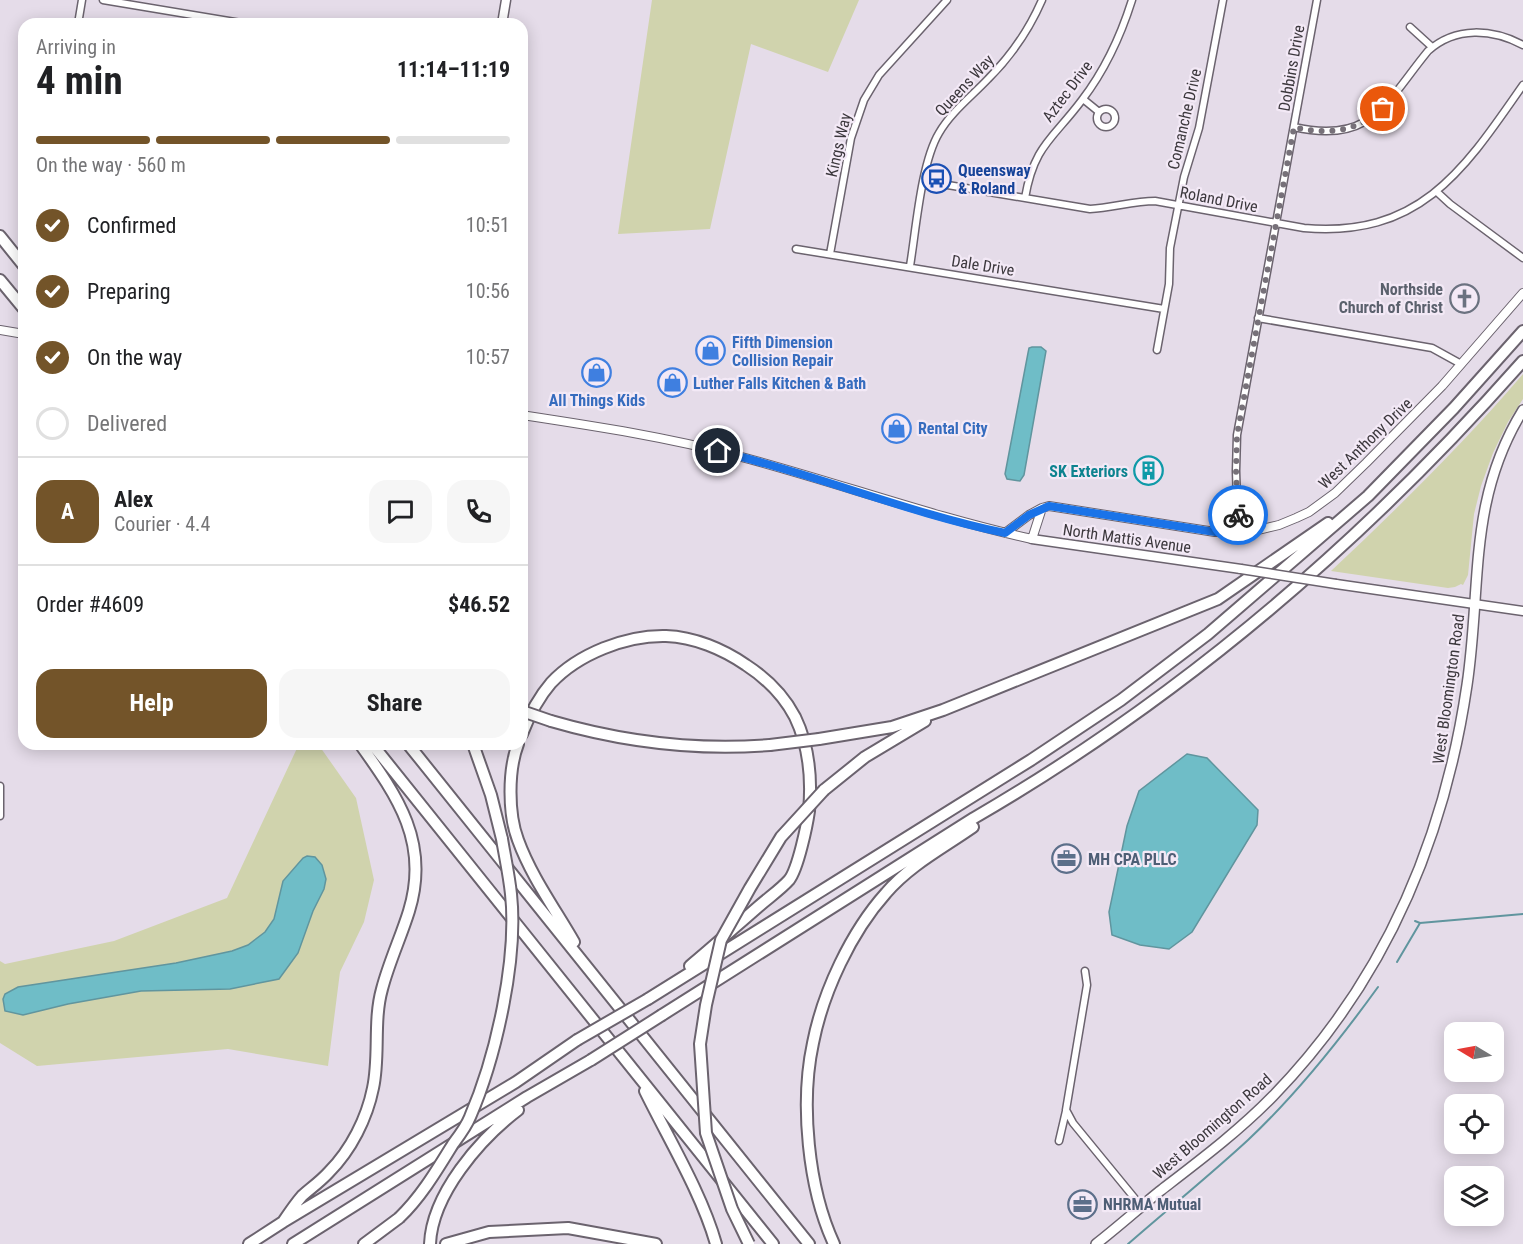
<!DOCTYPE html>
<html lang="en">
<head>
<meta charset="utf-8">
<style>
  :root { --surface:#fff; --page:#f6f6f6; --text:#202124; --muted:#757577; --line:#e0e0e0; --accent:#735429 }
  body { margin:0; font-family:"Roboto Condensed",sans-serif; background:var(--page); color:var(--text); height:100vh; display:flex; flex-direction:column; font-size:22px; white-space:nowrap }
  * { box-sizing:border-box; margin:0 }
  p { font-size:20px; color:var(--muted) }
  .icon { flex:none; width:33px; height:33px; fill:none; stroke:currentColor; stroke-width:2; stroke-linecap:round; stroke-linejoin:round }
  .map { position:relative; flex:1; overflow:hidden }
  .panel { position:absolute; left:18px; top:18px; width:510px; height:732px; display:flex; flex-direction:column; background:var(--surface); border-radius:18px; box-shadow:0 3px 15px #0003 }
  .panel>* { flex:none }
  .needle { width:39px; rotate:280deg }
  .fabs { position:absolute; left:1444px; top:1022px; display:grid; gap:12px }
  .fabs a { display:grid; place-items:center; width:60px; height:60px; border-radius:12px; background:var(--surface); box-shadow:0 3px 15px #0003; font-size:30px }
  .pin { position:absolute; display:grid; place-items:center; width:51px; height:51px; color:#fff; margin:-26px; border:3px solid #fff; border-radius:50%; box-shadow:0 2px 6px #0007 }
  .courier { position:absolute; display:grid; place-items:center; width:60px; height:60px; margin:-30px; border:4px solid #1a73e8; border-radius:50%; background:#fff; color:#222; box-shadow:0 2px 8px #0007 }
  .summary em { font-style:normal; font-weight:700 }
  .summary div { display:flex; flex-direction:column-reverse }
  .summary { display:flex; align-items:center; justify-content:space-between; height:102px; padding:0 18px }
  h1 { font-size:39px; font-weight:700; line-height:45px }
  .bar { display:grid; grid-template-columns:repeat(4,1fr); gap:9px 6px; align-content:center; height:72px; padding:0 18px }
  .bar i { height:8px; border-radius:4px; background:var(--line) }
  .bar .selected { background:var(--accent) }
  .bar p { grid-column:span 4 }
  .line { display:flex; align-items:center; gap:15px; padding:0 18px; border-top:2px solid var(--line) }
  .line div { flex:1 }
  .round { display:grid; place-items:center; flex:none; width:63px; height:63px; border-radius:18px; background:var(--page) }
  ol { padding:0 18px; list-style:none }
  li { display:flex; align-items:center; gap:18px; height:66px }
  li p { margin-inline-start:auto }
  li .icon { padding:6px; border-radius:50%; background:var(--accent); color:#fff; stroke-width:4 }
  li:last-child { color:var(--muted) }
  li i { width:33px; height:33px; border:3px solid var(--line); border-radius:50% }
  .button { display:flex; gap:12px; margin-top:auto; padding:12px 18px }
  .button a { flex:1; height:69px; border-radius:18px; background:var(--accent); color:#fff; font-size:24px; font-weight:700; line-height:69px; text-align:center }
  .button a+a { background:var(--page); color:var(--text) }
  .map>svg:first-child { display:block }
  .green { fill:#d0d3ad }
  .water { fill:#6fbdc7; stroke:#60959e; stroke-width:1.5 }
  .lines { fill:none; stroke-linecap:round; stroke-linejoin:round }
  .stream { stroke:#60959e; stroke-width:2 }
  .minor-casing { stroke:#6b636e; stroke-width:9 }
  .tertiary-casing { stroke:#6b636e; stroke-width:10 }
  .secondary-casing { stroke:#6b636e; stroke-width:11 }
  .primary-casing { stroke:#6b636e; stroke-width:12 }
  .motorway-casing { stroke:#6b636e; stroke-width:14 }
  .minor { stroke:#fff; stroke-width:6 }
  .tertiary { stroke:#fff; stroke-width:8 }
  .secondary { stroke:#fff; stroke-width:8 }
  .primary { stroke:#fff; stroke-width:9 }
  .motorway { stroke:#fff; stroke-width:10 }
  .secondary-bridge-casing { stroke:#6b636e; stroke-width:11; stroke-linecap:butt }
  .motorway-bridge-casing { stroke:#6b636e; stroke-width:14; stroke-linecap:butt }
  .secondary-bridge { stroke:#fff; stroke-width:8 }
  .motorway-bridge { stroke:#fff; stroke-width:10 }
  .done { stroke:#777179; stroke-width:6; stroke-dasharray:0 10.8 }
  .route { stroke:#1a73e8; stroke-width:8 }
  .labels { text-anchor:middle; stroke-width:4.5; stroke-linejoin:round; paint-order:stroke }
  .street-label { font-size:16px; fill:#3c383d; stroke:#f3e9f6 }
  .transit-label { font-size:16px; font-weight:bold; fill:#164399; stroke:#f3e9f6; text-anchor:start }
  .worship-label { font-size:16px; font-weight:bold; fill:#5b616d; stroke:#f3e9f6; text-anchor:end }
  .shop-label { font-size:16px; font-weight:bold; fill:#366cbe; stroke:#f3e9f6; text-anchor:start }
  .culture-label { font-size:16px; font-weight:bold; fill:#0d838f; stroke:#f3e9f6; text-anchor:end }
  .service-label { font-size:16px; font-weight:bold; fill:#4e5e75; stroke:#f3e9f6; text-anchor:start }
</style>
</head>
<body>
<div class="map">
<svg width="1523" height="1244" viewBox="0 0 1523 1244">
  <rect width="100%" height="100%" fill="#e5dce9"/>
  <path class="green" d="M 652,0 L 859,0 L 828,72 L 751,44 L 710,229 L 618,234 Z
    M 1523,374 L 1523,399 L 1508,422 L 1493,453 L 1481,486 L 1474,514 L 1468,575 L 1463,585 L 1461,584 L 1455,587 L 1448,588 L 1331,571 C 1398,508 1463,444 1523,374 Z
    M 299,744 L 318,744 L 356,798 L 374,880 L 364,922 L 340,972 L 328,1066 L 228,1049 L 37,1066 L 0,1043 L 0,961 L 5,964 L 114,941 L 227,898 Z"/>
  <path class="water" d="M 1032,347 L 1041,347 L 1046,351 L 1024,475 L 1020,481 L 1007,479 L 1005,474 L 1028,353 L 1029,348 Z
    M 1187,754 L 1207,758 L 1258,810 L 1257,825 L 1192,932 L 1169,949 L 1140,945 L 1112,935 L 1109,912 L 1127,826 L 1139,791 Z
    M 307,856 L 315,857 L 322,865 L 326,879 L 324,889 L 313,911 L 298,953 L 279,979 L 230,989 L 141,991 L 68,1004 L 23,1015 L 5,1011 L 3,999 L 5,994 L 18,987 L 176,963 L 232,951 L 248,945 L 265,932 L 274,919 L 283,881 L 303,858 Z"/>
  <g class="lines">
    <path class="stream" d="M 1415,921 L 1420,923 L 1523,914
      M 1397,962 L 1420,923
      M 1128,1244 C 1168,1209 1209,1176 1248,1140 C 1297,1094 1339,1041 1378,987"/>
    <defs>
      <path id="minor" d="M 103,0 L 247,24
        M 78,24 L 82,0
        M 1410,27 L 1432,47
        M 1083,99 L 1099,112
        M1097 118a9 9 0 1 1 18 0a9 9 0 1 1-18 0Z
        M 1294,127 C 1372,145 1386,102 1428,51 C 1456,26 1492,29 1523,45
        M 924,181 L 1090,209 C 1112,208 1133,201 1155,201 L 1304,228 C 1420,238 1464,170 1523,85
        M 1437,192 L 1450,204 L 1523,258
        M 1025,198 C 1034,145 1053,139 1082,100 C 1105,70 1121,35 1132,0
        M 796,249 L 1164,309
        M 830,254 L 851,138 L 864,100 L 879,75 L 947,0
        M 910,266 C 916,230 921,163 939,133 C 951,112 972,96 988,79 C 1011,56 1029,30 1042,0
        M 1258,318 L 1432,348 L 1461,364
        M 1157,350 L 1169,284 L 1170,248 L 1184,177 L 1199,128 L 1223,0
        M 1238,532 L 1236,471 L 1237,435 L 1317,0
        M 0,786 L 0,816
        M 1085,971 L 1087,985 L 1066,1110 L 1073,1123 L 1141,1206
        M 1059,1141 L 1066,1111"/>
      <path id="tertiary" d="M 0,330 L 24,334
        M 522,415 C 594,426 667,437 738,456 C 836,482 932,517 1032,539 L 1042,508 L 1049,506 L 1215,532 L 1254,531 L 1279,525 L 1296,518 L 1309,512 L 1335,493 L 1366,463 L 1442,386 L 1523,293
        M 1005,533 L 1029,515 L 1042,508"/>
      <path id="secondary" d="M 502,24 L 506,0
        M 1032,539 L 1241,569
        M 1336,584 L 1523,611"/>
      <path id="primary" d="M 1096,1244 C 1118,1227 1139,1208 1160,1191 C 1199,1161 1239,1131 1273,1096 C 1384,982 1444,841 1467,685 C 1482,585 1467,501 1523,410"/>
      <path id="motorway" d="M 0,236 L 24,266
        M 0,280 L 24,309
        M 551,721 C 623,742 695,751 770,745
        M 522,734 C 529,716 538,698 551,683 C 578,654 626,635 666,636 C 694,637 723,649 746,665 C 766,678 784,696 795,717 C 809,746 812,779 809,811 C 807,825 798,869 789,880 C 780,890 768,898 758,907 C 735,927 713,947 690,966
        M 819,739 L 892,727 L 943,710 L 1218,599 L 1328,523
        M 372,744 L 773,1244
        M 408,744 L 809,1244
        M 473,744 L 491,795 L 502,839
        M 518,744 C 508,770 508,814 518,840 C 531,876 555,909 574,942
        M 824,790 L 865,757 L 925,721
        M 648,999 L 1031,760 L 1121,700 L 1208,634 L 1368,496 L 1454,408 L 1523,331
        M 662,1015 L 974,818 C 1181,698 1365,540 1523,361
        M 645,1091 C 668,1138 702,1194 716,1244
        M 283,1222 C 289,1213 295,1204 302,1196 C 311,1188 321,1181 329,1172 C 351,1150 367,1118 373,1088 C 380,1056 373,1021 382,989 C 389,962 401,937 409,911 C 430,843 398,797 360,744
        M 249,1244 L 283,1222 L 516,1082 L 577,1040
        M 293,1244 L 527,1097 L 591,1060
        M 364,1244 L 399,1218
        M 430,1244 C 432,1194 480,1139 518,1110
        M 446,1244 L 489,1232 L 568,1228 L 656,1244
        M 834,1244 C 808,1188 800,1103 813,1043 C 823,992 851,932 886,893 C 910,865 943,848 973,827"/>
    </defs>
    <use href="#minor" class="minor-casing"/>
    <use href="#tertiary" class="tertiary-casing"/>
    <use href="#secondary" class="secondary-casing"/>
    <use href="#primary" class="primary-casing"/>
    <use href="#motorway" class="motorway-casing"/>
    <use href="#minor" class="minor"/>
    <use href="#tertiary" class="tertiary"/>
    <use href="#secondary" class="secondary"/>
    <use href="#primary" class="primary"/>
    <use href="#motorway" class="motorway"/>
    <defs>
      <path id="secondary-bridge" d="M 1241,569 L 1336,584"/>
      <path id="motorway-bridge" d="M 522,711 L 551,721
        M 770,745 L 819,739
        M 577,1040 L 648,999
        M 591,1060 L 662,1015
        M 399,1218 C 421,1197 437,1170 453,1144 C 459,1136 466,1127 470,1117 C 496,1057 518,959 511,894 C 509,875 505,857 502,839
        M 749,1244 L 732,1209 L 706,1133 L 700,1044 L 706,1005 L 721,940 L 750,888 L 781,837 L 824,790"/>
    </defs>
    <use href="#secondary-bridge" class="secondary-bridge-casing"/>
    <use href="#motorway-bridge" class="motorway-bridge-casing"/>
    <use href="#secondary-bridge" class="secondary-bridge"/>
    <use href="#motorway-bridge" class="motorway-bridge"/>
  </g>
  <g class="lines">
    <path class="done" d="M 1238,515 L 1236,471 L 1237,435 L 1294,127 C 1326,135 1357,132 1383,109"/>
    <path class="route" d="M 718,451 C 815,474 908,513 1005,533 L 1029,515 L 1049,506 L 1215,532 L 1238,532 L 1238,515"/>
  </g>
  <defs>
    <symbol id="bus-ring" viewBox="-11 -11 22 22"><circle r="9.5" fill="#f3e9f6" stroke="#1a4fb4" stroke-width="1.5"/><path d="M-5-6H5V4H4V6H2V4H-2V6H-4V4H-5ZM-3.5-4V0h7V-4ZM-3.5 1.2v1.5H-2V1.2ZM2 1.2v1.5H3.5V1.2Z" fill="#1a4fb4"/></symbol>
    <symbol id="church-ring" viewBox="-11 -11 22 22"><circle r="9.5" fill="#f3e9f6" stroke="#6b7280" stroke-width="1.5"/><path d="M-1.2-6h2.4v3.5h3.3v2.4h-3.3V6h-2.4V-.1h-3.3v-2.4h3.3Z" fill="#6b7280"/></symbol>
    <symbol id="shop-ring" viewBox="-11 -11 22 22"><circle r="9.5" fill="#f3e9f6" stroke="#3f7fe0" stroke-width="1.5"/><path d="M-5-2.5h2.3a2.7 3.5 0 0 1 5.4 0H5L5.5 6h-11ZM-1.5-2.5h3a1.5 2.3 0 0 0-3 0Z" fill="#3f7fe0"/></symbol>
    <symbol id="building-ring" viewBox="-11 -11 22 22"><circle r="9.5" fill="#f3e9f6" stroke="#0f9aa8" stroke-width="1.5"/><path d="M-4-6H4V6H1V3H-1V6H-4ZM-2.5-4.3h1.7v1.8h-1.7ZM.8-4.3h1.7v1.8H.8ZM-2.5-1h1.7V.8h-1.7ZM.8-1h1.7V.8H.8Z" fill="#0f9aa8"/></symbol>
    <symbol id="office-ring" viewBox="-11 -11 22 22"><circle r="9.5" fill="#f3e9f6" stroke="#5c6f8a" stroke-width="1.5"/><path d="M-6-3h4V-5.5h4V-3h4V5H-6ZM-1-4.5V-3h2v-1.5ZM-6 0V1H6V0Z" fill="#5c6f8a"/></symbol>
  </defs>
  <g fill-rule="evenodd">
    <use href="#bus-ring" x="920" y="162" width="33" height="33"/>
    <use href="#church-ring" x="1448" y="282" width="33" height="33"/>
    <use href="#shop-ring" x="694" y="334" width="33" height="33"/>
    <use href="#shop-ring" x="580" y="356" width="33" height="33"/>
    <use href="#shop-ring" x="656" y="366" width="33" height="33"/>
    <use href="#shop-ring" x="880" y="412" width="33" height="33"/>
    <use href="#building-ring" x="1132" y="454" width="33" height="33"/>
    <use href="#office-ring" x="1050" y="842" width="33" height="33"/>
    <use href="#office-ring" x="1066" y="1188" width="33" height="33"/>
  </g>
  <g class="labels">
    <g class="street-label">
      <text transform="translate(1291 68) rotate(-80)" y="6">Dobbins Drive</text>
      <text transform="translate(964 85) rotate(-47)" y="6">Queens Way</text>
      <text transform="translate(1067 91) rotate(-53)" y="6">Aztec Drive</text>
      <text transform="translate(1184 119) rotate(-77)" y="6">Comanche Drive</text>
      <text transform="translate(838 145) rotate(-77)" y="6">Kings Way</text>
      <text transform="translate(1219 199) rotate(11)" y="6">Roland Drive</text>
      <text transform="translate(983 265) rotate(9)" y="6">Dale Drive</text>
      <text transform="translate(1365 443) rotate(-44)" y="6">West Anthony Drive</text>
      <text transform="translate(1127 538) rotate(8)" y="6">North Mattis Avenue</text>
      <text transform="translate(1448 689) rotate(-82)" y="6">West Bloomington Road</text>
      <text transform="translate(1212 1126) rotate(-41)" y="6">West Bloomington Road</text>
    </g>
    <g class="transit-label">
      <text x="958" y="176">Queensway<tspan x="958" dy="18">&amp; Roland</tspan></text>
    </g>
    <g class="worship-label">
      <text x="1443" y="295">Northside<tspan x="1443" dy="18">Church of Christ</tspan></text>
    </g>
    <g class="shop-label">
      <text x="732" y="348">Fifth Dimension<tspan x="732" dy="18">Collision Repair</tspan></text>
      <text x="693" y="389">Luther Falls Kitchen &amp; Bath</text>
      <text x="597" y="406" text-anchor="middle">All Things Kids</text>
      <text x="918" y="434">Rental City</text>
    </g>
    <g class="culture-label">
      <text x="1128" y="477">SK Exteriors</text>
    </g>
    <g class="service-label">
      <text x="1088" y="865">MH CPA PLLC</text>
      <text x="1103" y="1210">NHRMA Mutual</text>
    </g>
  </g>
</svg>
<div class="fabs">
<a><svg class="needle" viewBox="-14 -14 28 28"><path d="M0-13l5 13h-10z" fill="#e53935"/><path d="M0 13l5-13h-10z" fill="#757577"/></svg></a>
<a><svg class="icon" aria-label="locate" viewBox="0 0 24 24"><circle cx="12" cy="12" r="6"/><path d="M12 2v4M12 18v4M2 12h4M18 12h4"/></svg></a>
<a><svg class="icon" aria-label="layers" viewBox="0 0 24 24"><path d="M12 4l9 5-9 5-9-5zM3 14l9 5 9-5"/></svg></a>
</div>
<div class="pin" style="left:1383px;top:109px;background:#ea580c"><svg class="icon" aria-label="bag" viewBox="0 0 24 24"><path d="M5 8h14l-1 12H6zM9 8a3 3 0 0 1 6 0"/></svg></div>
<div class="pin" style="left:718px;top:451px;background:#1f2937"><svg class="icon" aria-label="home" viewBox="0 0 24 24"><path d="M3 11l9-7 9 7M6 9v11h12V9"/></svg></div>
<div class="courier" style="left:1238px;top:515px"><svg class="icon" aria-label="bike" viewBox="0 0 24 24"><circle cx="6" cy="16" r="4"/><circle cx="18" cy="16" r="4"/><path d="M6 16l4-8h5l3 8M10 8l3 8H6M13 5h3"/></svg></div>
<section class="panel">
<div class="summary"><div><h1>4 min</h1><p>Arriving in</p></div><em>11:14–11:19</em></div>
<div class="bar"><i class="selected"></i><i class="selected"></i><i class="selected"></i><i></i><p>On the way · 560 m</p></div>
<ol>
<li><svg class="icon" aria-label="check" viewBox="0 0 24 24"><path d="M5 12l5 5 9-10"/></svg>Confirmed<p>10:51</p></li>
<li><svg class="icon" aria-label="check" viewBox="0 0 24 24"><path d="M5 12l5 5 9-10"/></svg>Preparing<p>10:56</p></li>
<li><svg class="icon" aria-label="check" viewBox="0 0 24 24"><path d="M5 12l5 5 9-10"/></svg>On the way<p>10:57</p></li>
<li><i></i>Delivered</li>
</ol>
<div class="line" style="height:108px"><b class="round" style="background:var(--accent);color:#fff">A</b><div><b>Alex</b><p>Courier · 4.4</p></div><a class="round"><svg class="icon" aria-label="chat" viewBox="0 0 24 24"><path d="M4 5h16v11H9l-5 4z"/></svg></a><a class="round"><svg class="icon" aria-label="phone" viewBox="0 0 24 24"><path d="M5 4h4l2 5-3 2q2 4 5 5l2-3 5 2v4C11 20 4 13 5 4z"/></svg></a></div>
<div class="line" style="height:78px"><div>Order #4609</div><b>$46.52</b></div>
<div class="button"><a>Help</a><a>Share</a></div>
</section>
</div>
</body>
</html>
